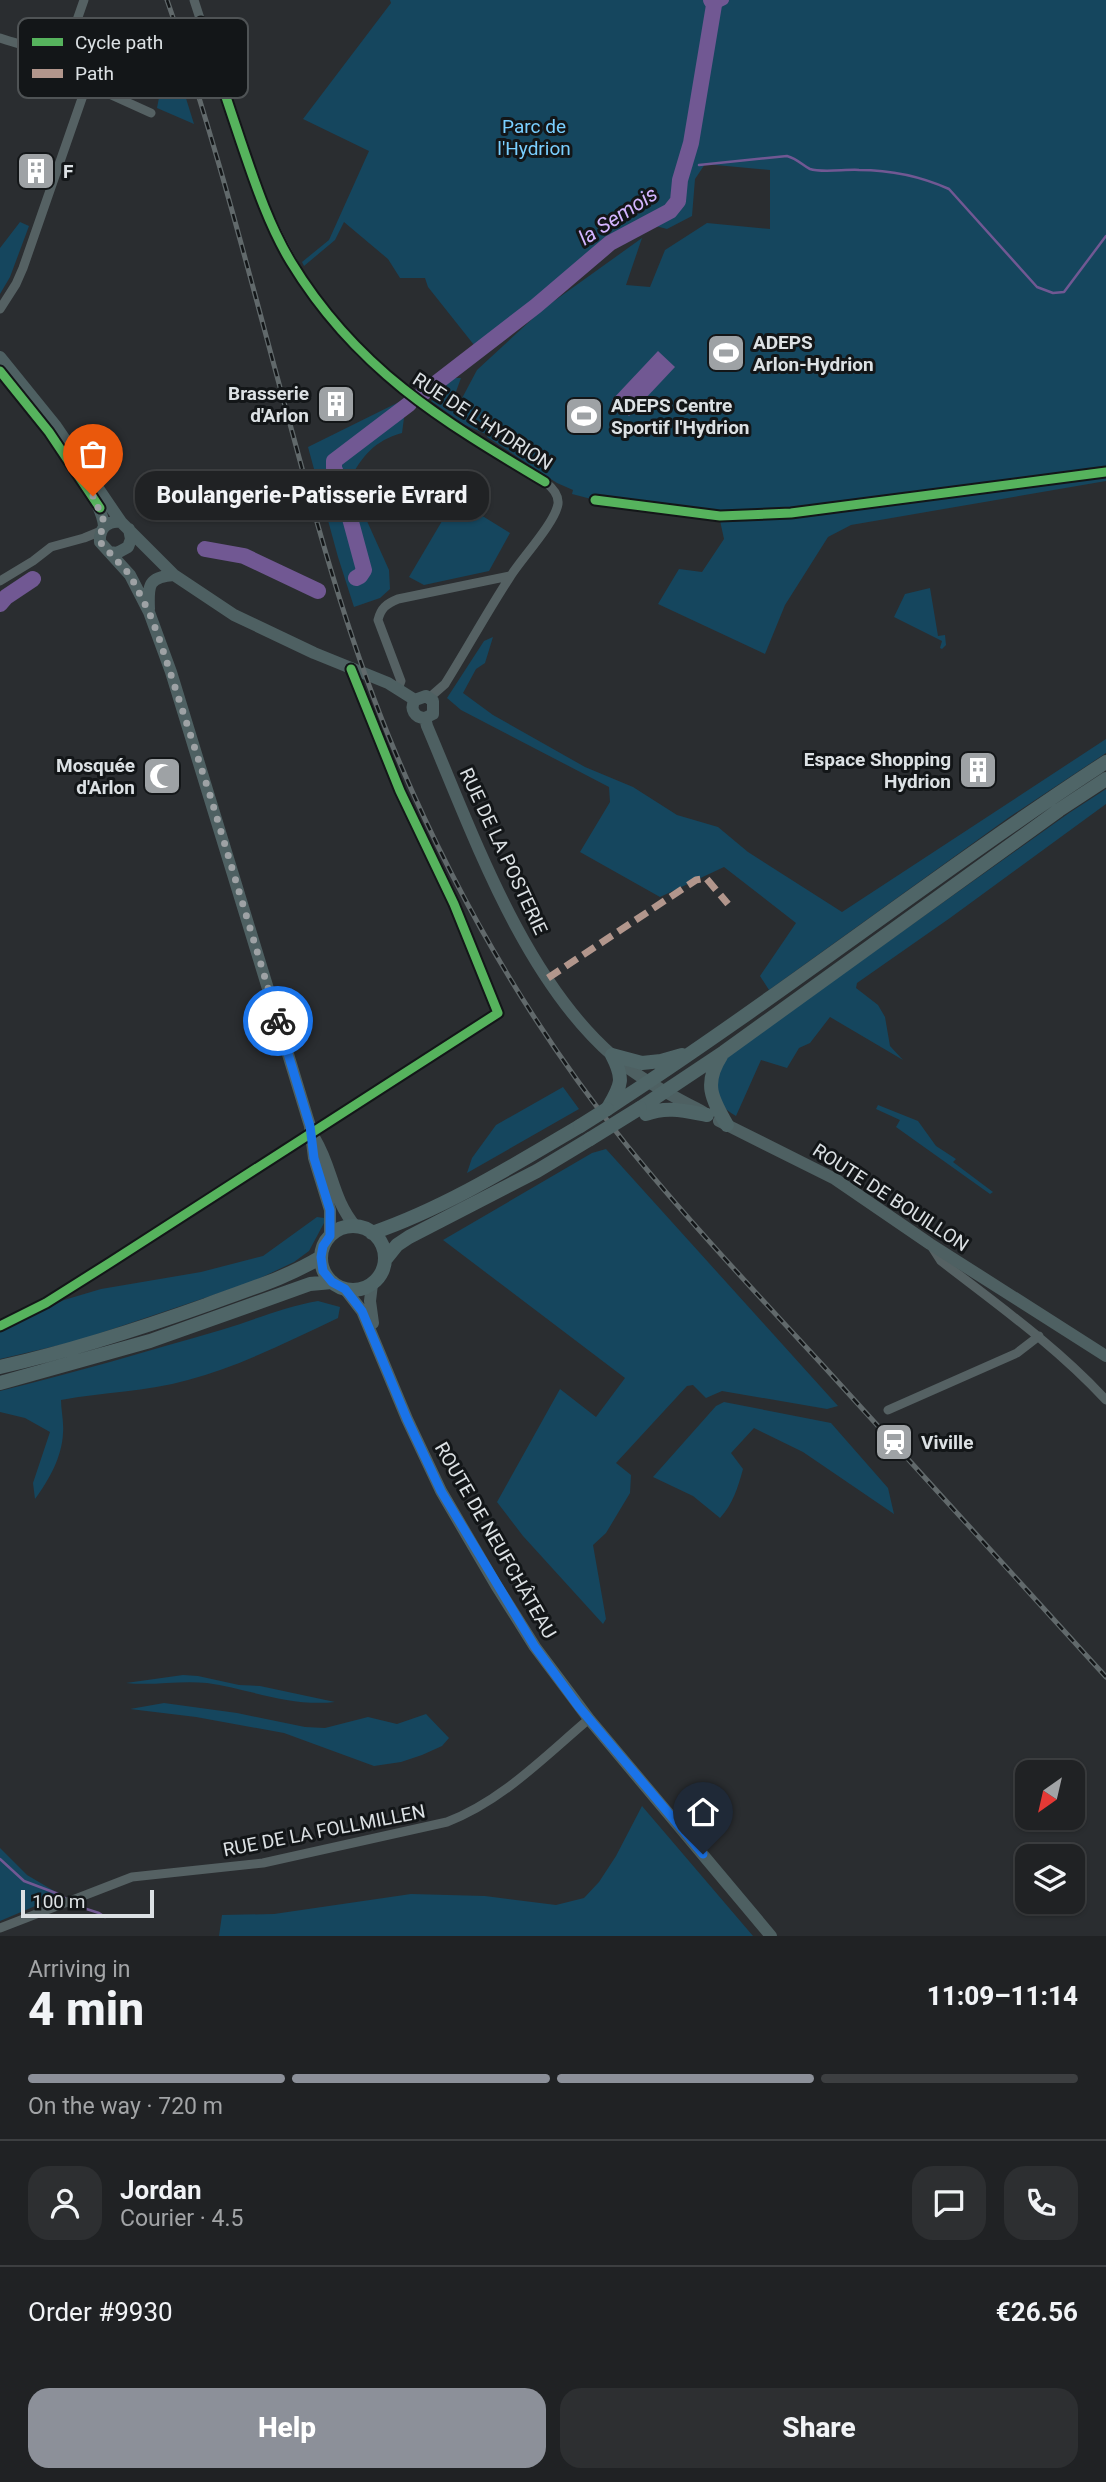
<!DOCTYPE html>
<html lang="en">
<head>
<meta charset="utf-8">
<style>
  :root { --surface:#202224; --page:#2d2f31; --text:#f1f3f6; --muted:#a2a4a6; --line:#3d3f41; --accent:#8c9099 }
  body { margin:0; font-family:Roboto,sans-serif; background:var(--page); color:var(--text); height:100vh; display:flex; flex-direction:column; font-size:26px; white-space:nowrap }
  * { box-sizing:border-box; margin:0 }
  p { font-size:23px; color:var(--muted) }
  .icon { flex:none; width:38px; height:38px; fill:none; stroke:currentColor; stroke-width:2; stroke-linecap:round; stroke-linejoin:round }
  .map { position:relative; height:1936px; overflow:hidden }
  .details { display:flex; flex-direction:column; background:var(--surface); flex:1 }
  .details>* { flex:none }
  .needle { width:46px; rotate:214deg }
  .fabs { position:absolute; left:1015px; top:1760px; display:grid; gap:14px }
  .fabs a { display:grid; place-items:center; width:70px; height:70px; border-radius:14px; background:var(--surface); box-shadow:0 2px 5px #0004,0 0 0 2px var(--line); font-size:35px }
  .scale { position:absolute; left:21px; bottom:18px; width:133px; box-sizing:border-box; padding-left:7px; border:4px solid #dce1e4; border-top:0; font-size:19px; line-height:24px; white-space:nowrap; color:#dce1e4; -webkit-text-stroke:5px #131618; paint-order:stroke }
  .pin { position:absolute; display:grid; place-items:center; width:60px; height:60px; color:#fff; margin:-72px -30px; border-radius:50% 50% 50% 0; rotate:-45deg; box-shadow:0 0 7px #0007 }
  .pin .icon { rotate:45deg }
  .courier { position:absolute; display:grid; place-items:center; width:70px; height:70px; margin:-35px; border:5px solid #1a73e8; border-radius:50%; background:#fff; color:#222; box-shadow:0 2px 9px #0007 }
  .bubble { position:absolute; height:49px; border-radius:21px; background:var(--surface); box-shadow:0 2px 5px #0004,0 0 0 2px var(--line); font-size:23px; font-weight:800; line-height:49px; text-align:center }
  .overview em { font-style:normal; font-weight:800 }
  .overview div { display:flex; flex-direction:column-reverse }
  .overview { display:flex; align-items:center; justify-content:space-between; height:119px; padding:0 28px }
  h1 { font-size:46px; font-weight:800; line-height:52px }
  .bar { display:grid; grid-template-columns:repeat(4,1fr); gap:10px 7px; align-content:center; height:84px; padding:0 28px }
  .bar i { height:9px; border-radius:5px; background:var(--line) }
  .bar .selected { background:var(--accent) }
  .bar p { grid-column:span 4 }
  .line { display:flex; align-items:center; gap:18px; padding:0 28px; border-top:2px solid var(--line) }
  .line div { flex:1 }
  .round { display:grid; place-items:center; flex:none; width:74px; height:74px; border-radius:21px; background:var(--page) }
  .cta { display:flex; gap:14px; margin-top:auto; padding:14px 28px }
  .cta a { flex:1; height:80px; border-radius:21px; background:var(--accent); color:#fff; font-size:28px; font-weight:800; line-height:80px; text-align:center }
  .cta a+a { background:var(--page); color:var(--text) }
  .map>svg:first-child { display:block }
  .green { fill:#15465e }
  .water { fill:#715893 }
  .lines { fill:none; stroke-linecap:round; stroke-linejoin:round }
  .stream { stroke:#715893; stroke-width:2.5 }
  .canal { stroke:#715893; stroke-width:10 }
  .river { stroke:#715893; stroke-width:16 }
  .minor { stroke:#556163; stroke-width:9 }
  .major { stroke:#4e6062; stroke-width:12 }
  .highway { stroke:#4f6567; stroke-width:14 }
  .rail-casing { stroke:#61696b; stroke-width:5 }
  .rail { stroke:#131618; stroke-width:2.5; stroke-dasharray:8; stroke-linecap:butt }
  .highway-bridge { stroke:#4f6567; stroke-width:14 }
  .quiet { stroke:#b2968c; stroke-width:7; stroke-dasharray:14 7; stroke-linecap:butt }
  .cycleway-casing { stroke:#131618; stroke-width:13 }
  .cycleway { stroke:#56b35d; stroke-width:9 }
  .done { stroke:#9ea2a5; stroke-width:7; stroke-dasharray:0 12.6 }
  .route { stroke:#1a73e8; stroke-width:9 }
  .labels { text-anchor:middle; stroke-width:6; stroke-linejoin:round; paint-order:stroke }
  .park-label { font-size:19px; fill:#7acfff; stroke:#131618 }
  .poi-label { font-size:19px; font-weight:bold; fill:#dce1e4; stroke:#131618; text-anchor:start }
  .street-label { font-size:19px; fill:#dce1e4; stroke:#131618 }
  .water-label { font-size:21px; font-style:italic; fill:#d3b5ff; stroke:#131618 }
  .key { fill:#131618; stroke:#4f5355; stroke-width:2 }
  .key-label { font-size:19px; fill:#dce1e4 }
</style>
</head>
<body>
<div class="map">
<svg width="1106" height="1936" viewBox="0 0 1106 1936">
  <rect width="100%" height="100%" fill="#2a2d30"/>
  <path class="green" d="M 390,0 L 1106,0 L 1106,481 L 851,525 L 828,537 L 785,605 L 765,654 L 658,604 L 679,569 L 702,572 L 724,539 L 719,516 L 595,500 L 572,494 L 573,490 L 557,483 L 487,437 L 488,435 L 465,425 L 431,401 L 444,391 L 450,378 L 461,378 L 454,397 L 460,402 L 477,370 L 543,309 L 642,238 L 626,285 L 650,287 L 665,250 L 707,223 L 770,229 L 770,170 L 705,164 L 695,179 L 692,216 L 667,229 L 652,225 L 624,239 L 482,355 L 428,287 L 425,278 L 400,278 L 388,259 L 344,222 L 335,240 L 304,266 L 302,262 L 329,240 L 369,151 L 303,119 L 391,3 Z
    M 174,60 L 194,124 L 157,108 L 166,61 Z
    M 20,222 L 29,226 L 10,277 L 0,294 L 0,248 Z
    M 403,400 L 406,403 L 402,433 C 374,441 362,456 349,481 L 389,570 L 390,589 L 380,598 L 354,607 L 338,557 L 308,447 Z
    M 455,499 L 510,533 L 489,571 L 424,585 L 409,577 Z
    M 930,588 L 938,636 L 945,635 L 946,645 L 942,649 L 940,648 L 942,641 L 894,617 L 905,594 Z
    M 493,637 L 485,663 L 476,669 L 463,693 L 493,715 L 585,767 L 633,787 L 677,815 L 718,827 L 748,852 L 842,912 L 1106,739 L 1106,753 L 1008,818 L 769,990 L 760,976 L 796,923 L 724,867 L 660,897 L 580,852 L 610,802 L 609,787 L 461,710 L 447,698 L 484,641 Z
    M 1106,789 L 1106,804 L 950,918 L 857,983 L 856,988 L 878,1005 L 885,1017 L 890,1046 L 903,1060 L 830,1017 L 810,1043 L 799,1048 L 787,1068 L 761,1060 L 736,1116 C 710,1103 713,1076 727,1056 L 1069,813 Z
    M 563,1087 L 579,1109 L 467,1173 L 472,1158 L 496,1125 Z
    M 878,1105 L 918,1121 L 936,1146 L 956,1159 L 953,1162 L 993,1192 L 990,1194 L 896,1127 L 900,1120 L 876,1109 Z
    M 606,1149 L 838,1406 L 827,1409 L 722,1391 L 706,1398 L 693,1385 L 687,1386 L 616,1463 L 631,1475 L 630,1493 L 606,1533 L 593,1545 L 606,1619 L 603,1624 L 523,1536 L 497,1502 L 560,1389 L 596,1417 L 625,1378 L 443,1240 L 592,1153 Z
    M 317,1217 L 324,1218 L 324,1223 L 309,1251 L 294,1262 L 252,1282 L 77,1341 L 0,1359 L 0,1330 L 64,1300 L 101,1289 L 201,1272 L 263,1256 Z
    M 318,1301 L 340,1307 L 338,1318 C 289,1341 240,1366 188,1380 C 146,1392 103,1392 61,1400 C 61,1410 64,1422 63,1433 C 62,1457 49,1480 35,1499 L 33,1483 L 50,1432 L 25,1418 L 0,1412 L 0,1391 C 74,1373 148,1351 221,1330 C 254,1320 284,1307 318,1301 Z
    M 724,1402 L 831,1423 L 888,1488 L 894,1514 L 803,1452 L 754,1428 L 731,1453 L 743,1469 C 738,1487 733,1504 720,1518 L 693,1496 L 653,1477 L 716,1406 Z
    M 183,1675 L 198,1676 L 239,1685 L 260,1686 L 335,1702 C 291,1707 249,1689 207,1683 C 180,1680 153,1686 126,1683 Z
    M 164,1703 L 237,1713 L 305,1727 L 325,1728 L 368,1717 L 397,1724 L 426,1714 L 449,1738 L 442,1746 L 422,1755 L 401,1762 L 374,1766 L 284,1733 L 196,1717 L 130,1709 Z
    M 642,1806 L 753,1936 L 219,1936 L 222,1915 L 274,1914 L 411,1894 L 485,1896 L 556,1905 L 584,1898 L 599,1882 L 616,1856 Z
    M 0,1848 L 27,1875 L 61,1895 L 0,1921 Z"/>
  <path class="water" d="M 658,351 L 675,367 L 629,416 L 612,400 Z"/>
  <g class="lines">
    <path class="stream" d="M 699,165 L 787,156 C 798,159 803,166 810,169 C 821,173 847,169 859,170 C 890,170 920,176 949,189 L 1037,287 L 1053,293 L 1064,292 L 1106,236
      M 684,167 L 691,166
      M 0,1859 L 24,1881 L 61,1895 L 74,1905 L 99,1913 L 105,1917"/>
    <path class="canal" d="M 714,5 L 724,0"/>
    <path class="river" d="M 422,394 L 536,306 L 610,243 L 670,211 L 678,201 L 680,180 L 691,143 L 714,5 L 711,0
      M 205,549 L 244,556 L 318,591
      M 356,578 L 360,576 L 364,570 L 341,485 L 334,468 L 334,461 L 409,404
      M 0,604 L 6,597 L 33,579"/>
    <path class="minor" d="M 194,0 C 236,128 269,268 371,363 C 423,411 485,446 545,482 C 553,488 559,495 558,504 C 555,523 521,559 510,577 C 487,612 467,649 445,684 L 429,698
      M 76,23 L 102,32 L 106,42 L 99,63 L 83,73
      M 0,38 C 24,46 81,58 87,84 L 23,268 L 16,284 L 0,309
      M 63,60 L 84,0
      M 87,84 L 151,113
      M 0,581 L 33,561 L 51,547 L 84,538 L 101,531
      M 398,689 L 401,681 L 378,620 C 381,608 386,604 398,599 L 510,576
      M 932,1247 L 941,1261 C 998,1305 1057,1347 1106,1400
      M 888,1410 L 1017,1353 L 1039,1336
      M 0,1928 L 132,1877 L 263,1863 L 447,1822 C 502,1801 544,1757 589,1719"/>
    <path class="major" d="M 0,357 L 55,425 L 121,522 L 174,575 L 234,615 L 314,653 L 388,683 L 415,700
      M 0,371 C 26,402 101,490 104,526
      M 121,522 C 107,520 99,529 100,542 L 130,575 L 149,612 L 171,672 L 310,1126 L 314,1158 L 330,1210 L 330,1236
      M 109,552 L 117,553 L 128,547 L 131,539 L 129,529
      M 149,609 C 148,585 148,577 174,575
      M 415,700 L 426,696 L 433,701 L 433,714 L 425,718
      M 415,700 C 409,709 415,718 425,718
      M 425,718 L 427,726 C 473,834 523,978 613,1056 C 641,1080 671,1095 703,1112
      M 719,1121 L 835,1179 L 930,1244 L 1106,1356
      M 315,1139 C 333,1169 332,1199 356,1227
      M 372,1284 L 370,1301 L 373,1323
      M 345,1289 L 362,1311 L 407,1419 L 441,1491 L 496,1585 L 535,1647 L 589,1719 L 771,1936"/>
    <path class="highway" d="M 612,1055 L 642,1063 L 661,1061 L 682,1055
      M 721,1056 C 703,1084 712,1099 727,1125
      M 608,1108 C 621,1085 625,1080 612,1055
      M 640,1108 L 724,1052 L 1059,810 L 1106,779
      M 607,1109 C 777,999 936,873 1106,762
      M 646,1114 C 667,1106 685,1111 707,1115
      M321 1258a32 32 0 1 1 64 0a32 32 0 1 1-64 0Z
      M 372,1233 C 445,1208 514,1165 580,1126
      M 385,1260 L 397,1245 L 409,1237 L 537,1171 L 590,1139
      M 0,1367 C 70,1351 139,1329 206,1305 C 245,1290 285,1279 321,1257
      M 0,1383 L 150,1341 L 310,1284 L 332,1282"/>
    <defs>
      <path id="rail" d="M 167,0 C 217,143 253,290 293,435 C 322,543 352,650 396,754 C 454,892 531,1026 625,1143 C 689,1222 759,1296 828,1371 C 920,1473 1013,1575 1106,1677"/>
    </defs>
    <use href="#rail" class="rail-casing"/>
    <use href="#rail" class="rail"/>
    <path class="highway-bridge" d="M 580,1126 L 607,1109
      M 590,1139 L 640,1108"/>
    <path class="quiet" d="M 548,978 L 696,880 L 706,878 L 728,904"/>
    <defs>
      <path id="cycleway" d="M 201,22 C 214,61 227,100 240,139 C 254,180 268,224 291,262 C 356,369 441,420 545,482
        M 0,371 L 49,432 L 100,508
        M 595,500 L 720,516 L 791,513 L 1106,472
        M 0,1326 L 46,1303 L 111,1262 L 498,1013 L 454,904 L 400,791 L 351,669"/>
    </defs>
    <use href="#cycleway" class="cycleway-casing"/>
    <use href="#cycleway" class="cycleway"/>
  </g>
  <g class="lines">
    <path class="done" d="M 93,496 L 103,519 L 100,542 L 130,575 L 149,612 L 159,638 L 210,795 L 278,1021"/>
    <path class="route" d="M 278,1021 L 310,1126 L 314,1158 L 330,1210 L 330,1236 L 323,1246 L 321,1257 L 323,1271 L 332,1282 L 345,1289 L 362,1311 L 407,1419 L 441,1491 L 535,1647 L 579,1707 L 703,1854"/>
  </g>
  <defs>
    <symbol id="building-square" viewBox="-11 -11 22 22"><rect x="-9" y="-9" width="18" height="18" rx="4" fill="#9ea2a5" stroke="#131618"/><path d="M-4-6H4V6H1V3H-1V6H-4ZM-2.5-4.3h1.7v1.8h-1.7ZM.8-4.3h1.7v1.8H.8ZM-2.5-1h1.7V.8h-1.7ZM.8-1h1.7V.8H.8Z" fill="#fff"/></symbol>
    <symbol id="stadium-square" viewBox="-11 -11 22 22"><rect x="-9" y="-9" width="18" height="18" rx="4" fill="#9ea2a5" stroke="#131618"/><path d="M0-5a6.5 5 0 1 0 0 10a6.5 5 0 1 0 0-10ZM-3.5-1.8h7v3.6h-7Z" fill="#fff"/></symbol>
    <symbol id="mosque-square" viewBox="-11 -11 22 22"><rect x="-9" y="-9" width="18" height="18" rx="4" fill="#9ea2a5" stroke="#131618"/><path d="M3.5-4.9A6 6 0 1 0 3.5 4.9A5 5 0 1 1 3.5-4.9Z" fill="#fff"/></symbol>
    <symbol id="station-square" viewBox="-11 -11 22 22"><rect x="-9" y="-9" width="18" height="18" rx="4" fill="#9ea2a5" stroke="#131618"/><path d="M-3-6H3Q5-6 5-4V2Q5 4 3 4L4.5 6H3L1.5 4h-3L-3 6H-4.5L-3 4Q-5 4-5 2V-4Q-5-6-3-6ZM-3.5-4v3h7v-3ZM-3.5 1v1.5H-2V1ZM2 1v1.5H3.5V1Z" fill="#fff"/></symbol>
  </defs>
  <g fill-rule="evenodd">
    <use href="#building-square" x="14" y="149" width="44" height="44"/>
    <use href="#stadium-square" x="704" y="331" width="44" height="44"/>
    <use href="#building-square" x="314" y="382" width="44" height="44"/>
    <use href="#stadium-square" x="562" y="394" width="44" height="44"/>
    <use href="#building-square" x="956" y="748" width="44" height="44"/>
    <use href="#mosque-square" x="140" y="754" width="44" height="44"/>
    <use href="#station-square" x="872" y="1420" width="44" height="44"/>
  </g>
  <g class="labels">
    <g class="park-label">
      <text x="534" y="133">Parc de<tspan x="534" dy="22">l'Hydrion</tspan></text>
    </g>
    <g class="poi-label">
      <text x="63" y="178">F</text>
      <text x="753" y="349">ADEPS<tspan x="753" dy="22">Arlon-Hydrion</tspan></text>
      <text x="309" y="400" text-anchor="end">Brasserie<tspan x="309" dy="22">d'Arlon</tspan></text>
      <text x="611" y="412">ADEPS Centre<tspan x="611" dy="22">Sportif l'Hydrion</tspan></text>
      <text x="951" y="766" text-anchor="end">Espace Shopping<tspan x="951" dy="22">Hydrion</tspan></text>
      <text x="135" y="772" text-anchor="end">Mosquée<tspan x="135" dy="22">d'Arlon</tspan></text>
      <text x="921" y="1449">Viville</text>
    </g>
    <g class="street-label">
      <text transform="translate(483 421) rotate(33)" y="7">RUE DE L'HYDRION</text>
      <text transform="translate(504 851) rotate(65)" y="7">RUE DE LA POSTERIE</text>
      <text transform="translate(891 1197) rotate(33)" y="7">ROUTE DE BOUILLON</text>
      <text transform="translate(496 1540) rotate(60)" y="7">ROUTE DE NEUFCHÂTEAU</text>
      <text transform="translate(324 1830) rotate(-11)" y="7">RUE DE LA FOLLMILLEN</text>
    </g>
    <g class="water-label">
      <text transform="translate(618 216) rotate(-33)" y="7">la Semois</text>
    </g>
  </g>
  <rect x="18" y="18" width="230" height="80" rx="10" class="key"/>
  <rect x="32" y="38" width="31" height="8" fill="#56b35d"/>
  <rect x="32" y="69" width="31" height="9" fill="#b2968c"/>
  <g class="key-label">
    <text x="75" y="49">Cycle path</text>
    <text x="75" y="80">Path</text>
  </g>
</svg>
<div class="fabs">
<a><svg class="needle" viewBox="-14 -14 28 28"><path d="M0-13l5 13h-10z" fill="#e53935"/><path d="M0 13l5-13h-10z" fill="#a2a4a6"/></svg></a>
<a><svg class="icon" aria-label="layers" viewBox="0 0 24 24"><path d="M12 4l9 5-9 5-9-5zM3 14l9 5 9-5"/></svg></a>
</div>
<div class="scale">100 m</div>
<div class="pin" style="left:93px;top:496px;background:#ea580c"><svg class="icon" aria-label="bag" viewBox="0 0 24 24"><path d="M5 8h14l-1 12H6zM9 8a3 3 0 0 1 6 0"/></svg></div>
<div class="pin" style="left:703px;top:1854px;background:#1f2937"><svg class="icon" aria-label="home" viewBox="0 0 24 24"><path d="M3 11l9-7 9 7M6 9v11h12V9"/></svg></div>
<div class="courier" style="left:278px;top:1021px"><svg class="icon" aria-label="bike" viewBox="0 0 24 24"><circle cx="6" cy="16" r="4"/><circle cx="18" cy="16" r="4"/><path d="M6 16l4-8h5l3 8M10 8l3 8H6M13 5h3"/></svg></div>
<div class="bubble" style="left:135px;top:471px;width:354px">Boulangerie-Patisserie Evrard</div>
</div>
<section class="details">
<div class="overview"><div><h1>4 min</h1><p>Arriving in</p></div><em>11:09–11:14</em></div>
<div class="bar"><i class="selected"></i><i class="selected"></i><i class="selected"></i><i></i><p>On the way · 720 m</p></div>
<div class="line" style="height:126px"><a class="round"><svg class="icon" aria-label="person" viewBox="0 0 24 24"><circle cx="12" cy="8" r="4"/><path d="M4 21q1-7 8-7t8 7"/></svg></a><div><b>Jordan</b><p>Courier · 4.5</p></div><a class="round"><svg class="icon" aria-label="chat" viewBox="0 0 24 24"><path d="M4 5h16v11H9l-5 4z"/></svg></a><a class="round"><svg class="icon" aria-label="phone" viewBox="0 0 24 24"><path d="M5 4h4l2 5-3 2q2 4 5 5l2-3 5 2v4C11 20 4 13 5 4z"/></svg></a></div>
<div class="line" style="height:91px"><div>Order #9930</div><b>€26.56</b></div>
<div class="cta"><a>Help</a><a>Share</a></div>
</section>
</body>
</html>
